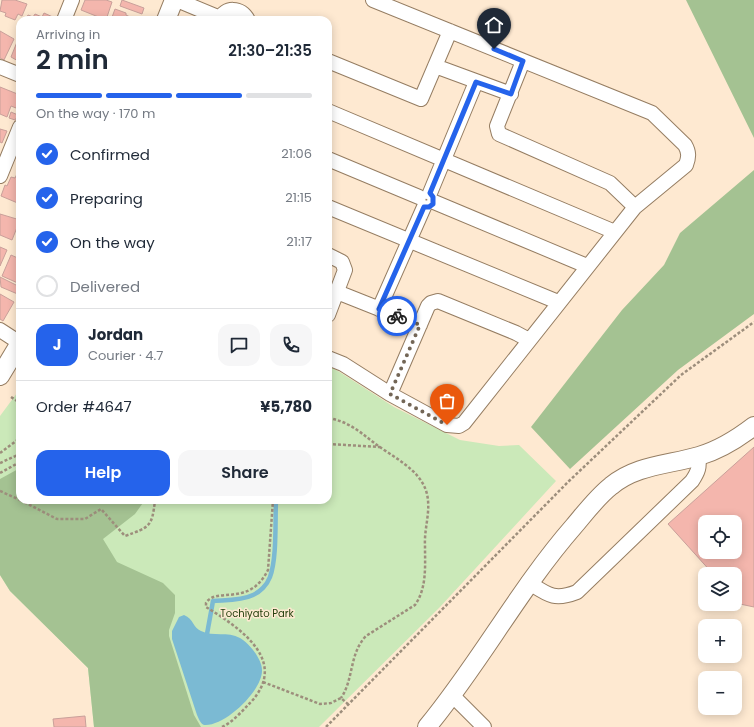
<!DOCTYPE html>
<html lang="en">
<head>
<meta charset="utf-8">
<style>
  :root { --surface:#fff; --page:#f6f6f7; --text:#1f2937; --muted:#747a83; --line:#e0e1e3; --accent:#2563eb }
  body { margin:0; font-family:Poppins,sans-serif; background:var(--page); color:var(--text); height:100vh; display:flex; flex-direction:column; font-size:15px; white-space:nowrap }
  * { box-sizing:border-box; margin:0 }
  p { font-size:13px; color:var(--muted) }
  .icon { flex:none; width:22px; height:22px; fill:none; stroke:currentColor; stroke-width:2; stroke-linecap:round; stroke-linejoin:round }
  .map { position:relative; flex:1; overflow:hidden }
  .sheet { position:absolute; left:16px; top:16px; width:316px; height:488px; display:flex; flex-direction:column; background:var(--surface); border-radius:12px; box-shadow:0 2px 10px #0003 }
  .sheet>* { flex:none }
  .tools { position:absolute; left:698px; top:515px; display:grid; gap:8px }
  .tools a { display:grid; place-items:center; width:44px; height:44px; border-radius:8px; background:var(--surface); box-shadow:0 2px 10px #0003; font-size:20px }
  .pin { position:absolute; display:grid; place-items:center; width:34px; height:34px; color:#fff; margin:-41px -17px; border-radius:50% 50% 50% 0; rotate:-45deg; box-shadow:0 0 4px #0007 }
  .pin .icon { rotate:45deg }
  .courier { position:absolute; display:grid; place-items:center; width:40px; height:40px; margin:-20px; border:3px solid #2563eb; border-radius:50%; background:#fff; color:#222; box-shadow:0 1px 5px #0007 }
  .summary em { font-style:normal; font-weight:600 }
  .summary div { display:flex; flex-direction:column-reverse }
  .summary { display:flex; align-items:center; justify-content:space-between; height:68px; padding:0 20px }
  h1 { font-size:26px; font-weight:600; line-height:30px }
  .bar { display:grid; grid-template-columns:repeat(4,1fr); gap:6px 4px; align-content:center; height:48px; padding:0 20px }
  .bar i { height:5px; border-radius:3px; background:var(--line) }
  .bar .selected { background:var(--accent) }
  .bar p { grid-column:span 4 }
  .line { display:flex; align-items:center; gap:10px; padding:0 20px; border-top:1px solid var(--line) }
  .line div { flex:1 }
  .round { display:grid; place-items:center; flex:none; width:42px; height:42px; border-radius:12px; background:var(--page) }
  ol { padding:0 20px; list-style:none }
  li { display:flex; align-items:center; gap:12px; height:44px }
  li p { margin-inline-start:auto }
  li .icon { padding:4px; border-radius:50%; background:var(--accent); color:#fff; stroke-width:4 }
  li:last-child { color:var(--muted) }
  li i { width:22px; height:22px; border:2px solid var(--line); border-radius:50% }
  .primary-button { display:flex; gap:8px; margin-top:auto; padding:8px 20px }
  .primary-button a { flex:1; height:46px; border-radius:12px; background:var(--accent); color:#fff; font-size:16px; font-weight:600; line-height:46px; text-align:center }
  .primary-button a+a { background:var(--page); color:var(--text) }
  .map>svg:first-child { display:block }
  .green { fill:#cbe9b9 }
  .forest { fill:#a4c292 }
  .water { fill:#7bbad3 }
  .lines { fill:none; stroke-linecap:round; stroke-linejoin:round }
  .stream { stroke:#7bbad3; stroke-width:4.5 }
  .building { fill:#f4b6ad; stroke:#c9a09a; fill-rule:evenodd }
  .minor-casing { stroke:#957d62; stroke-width:16 }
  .tertiary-casing { stroke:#957d62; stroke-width:20 }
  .path { stroke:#9d8e7c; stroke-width:2.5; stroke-dasharray:3 2; stroke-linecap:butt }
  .minor { stroke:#fff; stroke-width:14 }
  .tertiary { stroke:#fff; stroke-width:18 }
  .done { stroke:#736656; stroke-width:4; stroke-dasharray:0 7.2 }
  .route { stroke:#2563eb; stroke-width:5 }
  .labels { text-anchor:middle; stroke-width:3; stroke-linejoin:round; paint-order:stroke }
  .park-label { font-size:10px; fill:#24400d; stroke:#fee9d1 }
</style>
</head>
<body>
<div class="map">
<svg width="754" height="727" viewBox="0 0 754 727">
  <rect width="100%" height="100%" fill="#fee9d1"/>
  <path class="green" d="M 328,366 L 338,371 L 394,407 L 460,440 L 499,446 L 519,445 L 556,481 L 440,607 L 319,727 L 94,727 L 88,668 L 10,591 L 0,575 L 0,416 L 20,389 L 20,500 L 328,500 Z"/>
  <path class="forest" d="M 686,0 L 754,0 L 754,138 Z
    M 754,170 L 754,314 L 678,370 L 570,469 L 531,427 L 622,310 L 664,265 L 680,233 Z
    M 20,468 L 20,500 L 145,500 L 135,514 L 103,539 L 117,562 L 163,583 L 175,595 L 175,613 L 169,630 L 169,636 L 194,715 L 201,727 L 94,727 L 88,668 L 10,591 L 0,575 L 0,479 Z"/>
  <path class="water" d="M 184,615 C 194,619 193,628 201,631 C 213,637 228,631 240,638 C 249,643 262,659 262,670 C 263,690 225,727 204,725 C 200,723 199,719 197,715 L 172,639 L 172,631 L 179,617 Z"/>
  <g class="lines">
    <path class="stream" d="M 207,634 L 213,601 C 225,600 241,601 253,595 C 260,592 267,585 270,577 C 277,558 275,522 276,500"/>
  </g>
  <path class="building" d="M 2,0 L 15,0 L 27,4 L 22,16 L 18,14 L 15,20 L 5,16 L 6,13 L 0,11 Z
    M 85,0 L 106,0 L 112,2 L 106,20 L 81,10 Z
    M 122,0 L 144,8 L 142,14 L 120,6 Z
    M 115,9 L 126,13 L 126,15 L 136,20 L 111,20 Z
    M 44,13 L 55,18 L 54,20 L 25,20 L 28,15 L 33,17 L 35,14 L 42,17 Z
    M 0,31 L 14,39 L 4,60 L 0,58 Z
    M 17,42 L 20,43 L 20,62 L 11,57 Z
    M 0,87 L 20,95 L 16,108 L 11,106 L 7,117 L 0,114 Z
    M 11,112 L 18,115 L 15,120 L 9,118 Z
    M 0,129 L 7,131 L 2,143 L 0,142 Z
    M 19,170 L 20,171 L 20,204 L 1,196 L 5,185 L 7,186 L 11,177 L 15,178 Z
    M 0,214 L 20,220 L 12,240 L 0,235 Z
    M 0,247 L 7,250 L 0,266 Z
    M 11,255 L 20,259 L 20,284 L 2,276 Z
    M 0,277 L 20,287 L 20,295 L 1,287 Z
    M 0,294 L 14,302 L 3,321 L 0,319 Z
    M 754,447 L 754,607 L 740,604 L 735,599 L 735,574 L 713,574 L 668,524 ZM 705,522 L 735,522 L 735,552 L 705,552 Z
    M 85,716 L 86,727 L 54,727 L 53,719 Z"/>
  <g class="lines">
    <defs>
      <path id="minor" d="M 177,0 L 220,18
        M 64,20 L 72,0
        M 219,20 C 225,6 241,7 248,20
        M 328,61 L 421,99 L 450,31
        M 523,61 L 497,126 L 499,134 L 610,183 L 635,207
        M 435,66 L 511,94
        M 0,67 L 20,75
        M 328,111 L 615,232
        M 328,159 L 419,197
        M 0,176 L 20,127
        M 430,193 L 476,82
        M 434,202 L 587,266
        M 328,207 L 558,302
        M 328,255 L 342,262 L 345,270 L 328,315
        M 337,292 L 420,325
        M 379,309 L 424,207
        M 0,330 L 20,343
        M 328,358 L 343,364 L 390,394 L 447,425 L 459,426 L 464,423 L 635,207 L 686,165 C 689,157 689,152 685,145 L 652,113 L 373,0
        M 390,394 L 428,306 L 431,303 L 438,301 L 516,333 L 529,340
        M 528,582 C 548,595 554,601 577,592 L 692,481 C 698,472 700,467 698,457
        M 453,696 L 484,727"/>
      <path id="tertiary" d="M 166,20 L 174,0
        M 0,376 L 20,343
        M 427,727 C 480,663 519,589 574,526 C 585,513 597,497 611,486 C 636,465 668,465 699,456 C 720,450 737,439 754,426"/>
    </defs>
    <use href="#minor" class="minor-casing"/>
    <use href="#tertiary" class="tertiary-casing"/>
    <path class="path" d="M 11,397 L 20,403
      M 328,418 C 347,421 359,431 373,442 C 392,457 421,469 427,494 C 431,512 424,528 425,546 C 425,566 427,588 415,605 L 366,636 C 349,654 354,679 341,698
      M 328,444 L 380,447
      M 0,453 L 20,438
      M 0,463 L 20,454
      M 0,473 L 20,462
      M 0,491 L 20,500
      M 20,500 L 57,519 L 85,519 L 101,509 L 125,536 C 150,527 152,527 155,500
      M 263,682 L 320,704 L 331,703 L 341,698 L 349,705
      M 222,727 C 233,722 242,711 250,703 C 290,661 240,628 206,607 L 206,603 C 216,586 249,608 268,570 L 273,500
      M 326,727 L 569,481 L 681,375 L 754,322"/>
    <use href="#minor" class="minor"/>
    <use href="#tertiary" class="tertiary"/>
  </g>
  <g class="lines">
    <path class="done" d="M 397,316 L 420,325 L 390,394 L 447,425"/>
    <path class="route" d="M 397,316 L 379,309 L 424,207 L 429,207 L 433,204 L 433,197 L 430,193 L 476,82 L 511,94 L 523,61 L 494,49"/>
  </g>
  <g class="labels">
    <g class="park-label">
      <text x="257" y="617">Tochiyato Park</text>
    </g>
  </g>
</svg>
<div class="tools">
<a><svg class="icon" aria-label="locate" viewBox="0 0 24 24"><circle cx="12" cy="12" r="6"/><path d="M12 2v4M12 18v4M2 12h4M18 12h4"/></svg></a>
<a><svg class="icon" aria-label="layers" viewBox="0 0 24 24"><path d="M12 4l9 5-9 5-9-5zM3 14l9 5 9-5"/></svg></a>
<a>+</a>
<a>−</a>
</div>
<div class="pin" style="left:447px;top:425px;background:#ea580c"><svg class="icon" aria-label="bag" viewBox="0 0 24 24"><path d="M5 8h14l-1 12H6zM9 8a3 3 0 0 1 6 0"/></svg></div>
<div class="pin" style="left:494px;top:49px;background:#1f2937"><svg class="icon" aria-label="home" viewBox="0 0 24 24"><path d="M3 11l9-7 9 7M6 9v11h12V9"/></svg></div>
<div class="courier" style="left:397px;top:316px"><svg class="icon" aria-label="bike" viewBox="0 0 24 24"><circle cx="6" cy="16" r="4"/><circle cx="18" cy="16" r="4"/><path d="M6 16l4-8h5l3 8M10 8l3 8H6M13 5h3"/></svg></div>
<section class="sheet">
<div class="summary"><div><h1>2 min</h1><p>Arriving in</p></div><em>21:30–21:35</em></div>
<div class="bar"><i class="selected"></i><i class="selected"></i><i class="selected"></i><i></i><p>On the way · 170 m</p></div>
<ol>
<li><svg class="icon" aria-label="check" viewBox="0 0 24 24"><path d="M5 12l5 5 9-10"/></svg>Confirmed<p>21:06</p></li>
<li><svg class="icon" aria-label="check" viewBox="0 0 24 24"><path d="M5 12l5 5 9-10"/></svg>Preparing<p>21:15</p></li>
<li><svg class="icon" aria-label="check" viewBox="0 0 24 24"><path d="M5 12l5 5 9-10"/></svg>On the way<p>21:17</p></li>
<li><i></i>Delivered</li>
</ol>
<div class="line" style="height:72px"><b class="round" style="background:var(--accent);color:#fff">J</b><div><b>Jordan</b><p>Courier · 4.7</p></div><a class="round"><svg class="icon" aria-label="chat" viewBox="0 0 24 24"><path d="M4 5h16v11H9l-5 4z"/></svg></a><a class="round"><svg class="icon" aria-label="phone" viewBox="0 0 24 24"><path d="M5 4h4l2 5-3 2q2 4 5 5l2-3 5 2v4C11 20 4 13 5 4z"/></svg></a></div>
<div class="line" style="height:52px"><div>Order #4647</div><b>¥5,780</b></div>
<div class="primary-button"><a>Help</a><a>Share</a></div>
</section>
</div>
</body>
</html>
